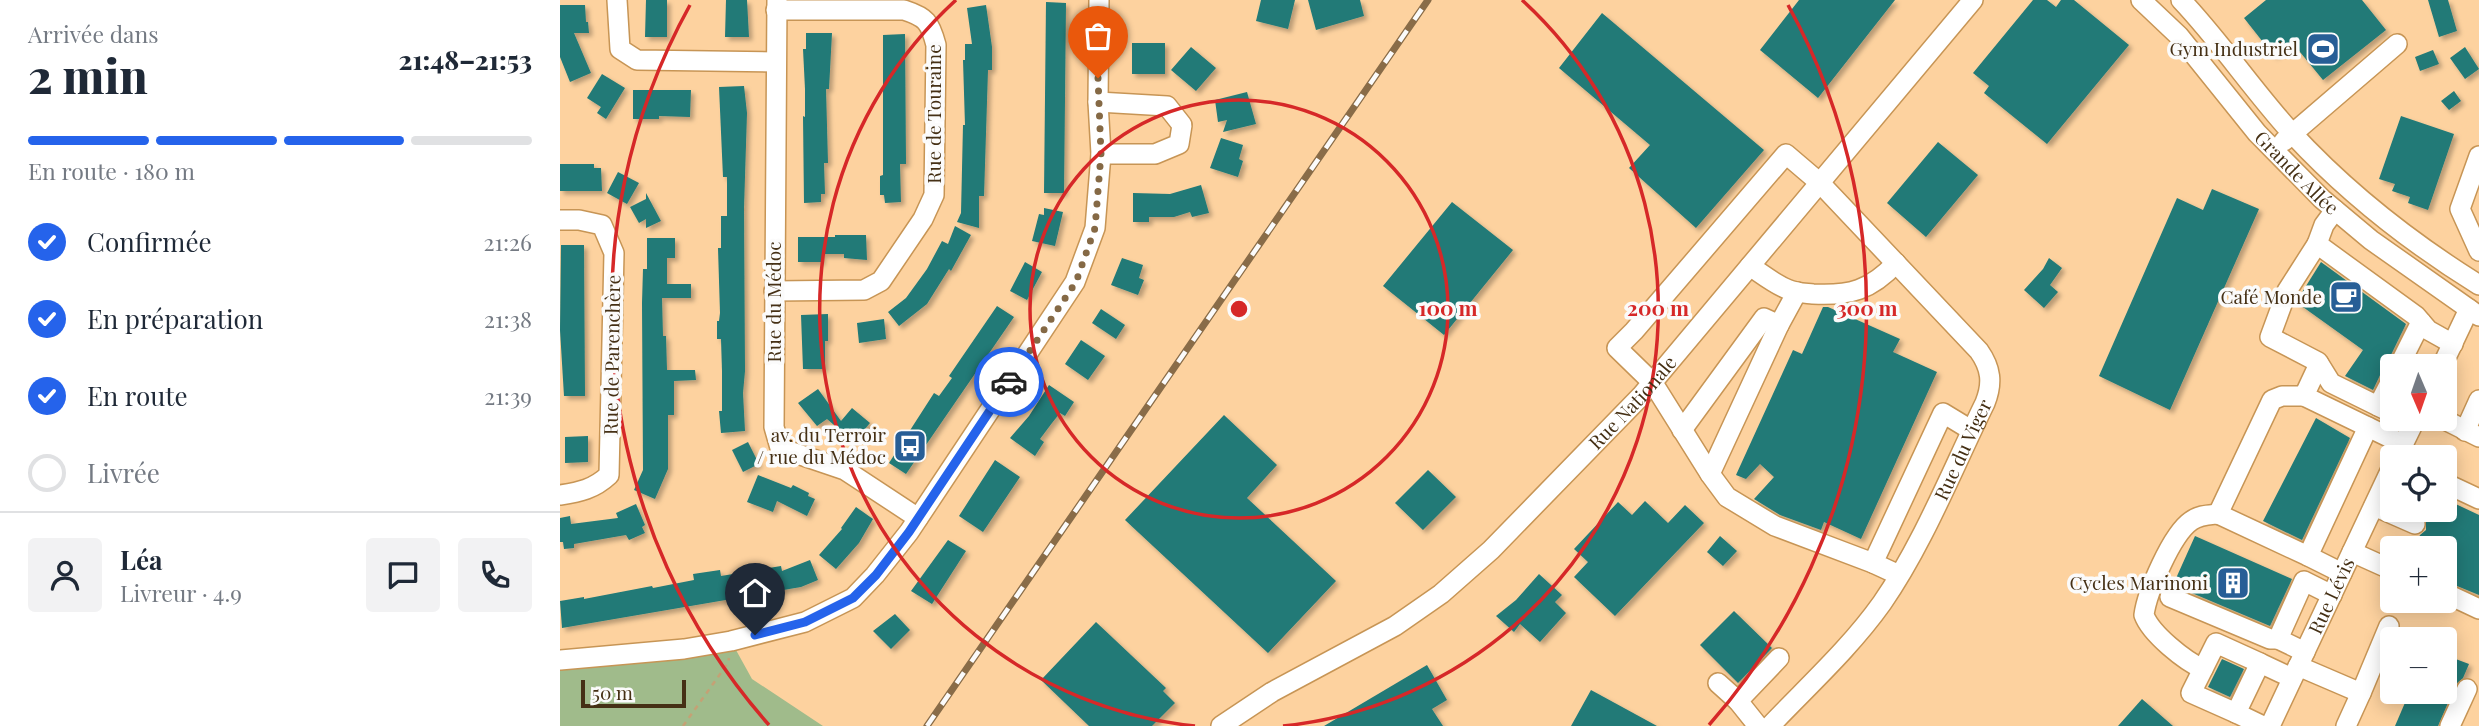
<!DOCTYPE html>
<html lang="fr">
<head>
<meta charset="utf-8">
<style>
  :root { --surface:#fff; --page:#f2f2f3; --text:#1f2937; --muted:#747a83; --line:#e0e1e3; --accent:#2563eb }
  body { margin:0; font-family:"Playfair Display",serif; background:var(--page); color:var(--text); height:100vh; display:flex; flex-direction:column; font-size:26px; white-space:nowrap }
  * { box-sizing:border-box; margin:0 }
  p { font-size:23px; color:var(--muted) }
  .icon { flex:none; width:38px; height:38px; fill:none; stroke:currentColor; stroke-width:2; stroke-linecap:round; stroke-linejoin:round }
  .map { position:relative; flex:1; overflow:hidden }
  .drawer { display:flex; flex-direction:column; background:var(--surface); width:560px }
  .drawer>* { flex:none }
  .needle { width:46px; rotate:178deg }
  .controls { position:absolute; left:1820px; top:354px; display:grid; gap:14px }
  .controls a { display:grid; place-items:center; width:77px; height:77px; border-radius:7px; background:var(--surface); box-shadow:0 4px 18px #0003; font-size:35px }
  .scale { position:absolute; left:21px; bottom:18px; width:105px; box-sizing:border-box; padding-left:7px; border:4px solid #453015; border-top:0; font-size:19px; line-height:24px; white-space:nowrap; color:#453015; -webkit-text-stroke:5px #fbfbfb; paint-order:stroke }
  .pin { position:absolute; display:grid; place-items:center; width:60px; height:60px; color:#fff; margin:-72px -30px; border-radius:50% 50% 50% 0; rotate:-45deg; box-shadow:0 0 7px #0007 }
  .pin .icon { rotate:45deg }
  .courier { position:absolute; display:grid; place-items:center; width:70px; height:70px; margin:-35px; border:5px solid #2563eb; border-radius:50%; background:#fff; color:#222; box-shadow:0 2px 9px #0007 }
  .overview em { font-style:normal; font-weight:800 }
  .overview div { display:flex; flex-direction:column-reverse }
  .overview { display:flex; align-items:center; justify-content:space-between; height:119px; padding:0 28px }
  h1 { font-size:46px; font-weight:800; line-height:52px }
  .bar { display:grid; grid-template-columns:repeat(4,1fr); gap:10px 7px; align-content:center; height:84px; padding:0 28px }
  .bar i { height:9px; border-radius:5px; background:var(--line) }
  .bar .active { background:var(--accent) }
  .bar p { grid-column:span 4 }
  .line { display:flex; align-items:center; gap:18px; padding:0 28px; border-top:2px solid var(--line) }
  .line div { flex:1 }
  .round { display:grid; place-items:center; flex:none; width:74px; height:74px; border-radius:7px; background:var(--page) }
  ol { padding:0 28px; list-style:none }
  li { display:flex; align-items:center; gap:21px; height:77px }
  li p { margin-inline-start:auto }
  li .icon { padding:7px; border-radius:50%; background:var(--accent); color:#fff; stroke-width:4 }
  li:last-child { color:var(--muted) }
  li i { width:38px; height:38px; border:4px solid var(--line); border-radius:50% }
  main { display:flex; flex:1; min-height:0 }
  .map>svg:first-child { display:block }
  .green { fill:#a0bb8b }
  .building { fill:#207a77; filter:url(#shadow) }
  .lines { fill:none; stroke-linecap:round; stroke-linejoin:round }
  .minor-casing { stroke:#c79555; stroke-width:22 }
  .path { stroke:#c5a175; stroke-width:2.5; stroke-dasharray:5 5; stroke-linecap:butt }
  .minor { stroke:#fff; stroke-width:19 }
  .rail-casing { stroke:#896c48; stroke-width:7 }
  .rail { stroke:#fbfbfb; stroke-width:4.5; stroke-dasharray:13; stroke-linecap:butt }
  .done { stroke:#856945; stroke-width:7; stroke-dasharray:0 12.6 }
  .route { stroke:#2563eb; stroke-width:9 }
  .ring { fill:none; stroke:#d62828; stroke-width:3.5 }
  .labels { text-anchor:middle; stroke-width:7; stroke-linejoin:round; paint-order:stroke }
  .poi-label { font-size:19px; fill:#453015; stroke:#fbfbfb; text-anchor:end }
  .street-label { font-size:19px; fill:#453015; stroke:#fbfbfb }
  .centre { fill:#d62828; stroke:#fbfbfb; stroke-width:3.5 }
  .ring-label { font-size:21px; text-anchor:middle; font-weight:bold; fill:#d62828; stroke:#fbfbfb; stroke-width:7; stroke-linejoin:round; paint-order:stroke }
</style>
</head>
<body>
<main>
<section class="drawer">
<div class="overview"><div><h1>2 min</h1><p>Arrivée dans</p></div><em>21:48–21:53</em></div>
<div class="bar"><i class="active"></i><i class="active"></i><i class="active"></i><i></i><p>En route · 180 m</p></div>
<ol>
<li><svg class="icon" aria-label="check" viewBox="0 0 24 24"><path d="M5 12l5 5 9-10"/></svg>Confirmée<p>21:26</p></li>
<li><svg class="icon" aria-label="check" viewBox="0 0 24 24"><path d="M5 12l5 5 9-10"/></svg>En préparation<p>21:38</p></li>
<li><svg class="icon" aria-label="check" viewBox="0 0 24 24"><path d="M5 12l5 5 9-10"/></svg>En route<p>21:39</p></li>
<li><i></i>Livrée</li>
</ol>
<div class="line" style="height:126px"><a class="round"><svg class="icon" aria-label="person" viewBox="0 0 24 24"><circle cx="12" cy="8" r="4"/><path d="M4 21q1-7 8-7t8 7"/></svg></a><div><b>Léa</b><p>Livreur · 4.9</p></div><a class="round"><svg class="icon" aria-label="chat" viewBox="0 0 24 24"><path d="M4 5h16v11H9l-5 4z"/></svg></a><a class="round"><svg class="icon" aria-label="phone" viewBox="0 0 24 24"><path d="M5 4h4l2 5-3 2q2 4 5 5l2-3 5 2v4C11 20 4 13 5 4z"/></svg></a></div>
</section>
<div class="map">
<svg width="1919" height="726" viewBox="0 0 1919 726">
  <defs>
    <filter id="shadow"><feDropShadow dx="3.5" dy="3.5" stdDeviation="2" flood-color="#0004"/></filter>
  </defs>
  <rect width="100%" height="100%" fill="#fdd29f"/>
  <path class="green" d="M 171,641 L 192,679 L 263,726 L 0,726 L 0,667 Z"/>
  <path class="building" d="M 86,0 L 107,0 L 107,37 L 85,37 Z
    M 166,0 L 187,0 L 189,37 L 165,37 Z
    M 701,0 L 735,0 L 728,29 L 696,21 Z
    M 748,0 L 800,0 L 804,16 L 756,30 Z
    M 1239,0 L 1335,0 L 1258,98 L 1200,50 Z
    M 1473,0 L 1487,0 L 1496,7 L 1501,0 L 1514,0 L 1569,45 L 1487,144 L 1424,93 L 1429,86 L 1413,73 Z
    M 1706,0 L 1802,0 L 1826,30 L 1763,80 L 1731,41 L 1714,56 L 1684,18 Z
    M 1868,0 L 1888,0 L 1897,31 L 1879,37 Z
    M 486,2 L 506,3 L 504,193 L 484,193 Z
    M 0,5 L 25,5 L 26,22 L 28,22 L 29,33 L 14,33 L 31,73 L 10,82 L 0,57 Z
    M 426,5 L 432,47 L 432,70 L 428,70 L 424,196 L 419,196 L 419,228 L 397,222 L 401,213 L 403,125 L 405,125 L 403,60 L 405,60 L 405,44 L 412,44 L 407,8 Z
    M 1042,13 L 1204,150 L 1136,228 L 1069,168 L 1090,145 L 999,68 Z
    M 246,33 L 272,33 L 269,89 L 266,89 L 268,163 L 264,163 L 265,194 L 261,194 L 261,202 L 244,203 L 243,116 L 245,117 L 245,89 L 243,49 L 246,49 Z
    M 345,34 L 346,164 L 340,164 L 341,202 L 325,203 L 324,195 L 320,195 L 320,176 L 323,175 L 323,35 Z
    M 572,43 L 605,43 L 605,74 L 572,74 Z
    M 631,47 L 656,68 L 636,91 L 611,70 Z
    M 1905,47 L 1919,69 L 1905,79 L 1890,58 Z
    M 1873,50 L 1879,64 L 1860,71 L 1855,57 Z
    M 42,74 L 65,88 L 46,119 L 37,113 L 41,107 L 27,98 Z
    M 184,86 L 187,113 L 184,208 L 185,371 L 183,393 L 185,431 L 161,433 L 159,411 L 162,411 L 162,371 L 161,339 L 157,339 L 157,321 L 159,321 L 160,313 L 158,248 L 161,248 L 161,216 L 167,216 L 167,177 L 163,177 L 159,87 Z
    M 73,90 L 131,90 L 130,117 L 99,116 L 99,119 L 73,119 Z
    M 1894,91 L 1901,101 L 1889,110 L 1881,101 Z
    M 687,92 L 696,124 L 663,132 L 667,120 L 658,122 L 655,100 Z
    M 1841,116 L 1894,134 L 1868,210 L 1848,203 L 1850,197 L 1832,191 L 1835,184 L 1819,179 Z
    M 661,138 L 683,145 L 679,159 L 683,161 L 678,177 L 650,168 Z
    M 1378,142 L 1418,175 L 1366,237 L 1327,203 Z
    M 0,164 L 34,164 L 34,168 L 41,168 L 42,191 L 0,191 Z
    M 58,172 L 79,183 L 67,204 L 47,193 Z
    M 641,185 L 649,213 L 632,217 L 630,212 L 614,217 L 589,217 L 589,222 L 573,222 L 573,193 L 610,194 Z
    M 1652,189 L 1699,209 L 1610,410 L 1539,376 L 1617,198 L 1643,210 Z
    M 86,193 L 101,221 L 86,228 L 86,219 L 79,223 L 70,207 L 86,199 Z
    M 892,202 L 953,250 L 884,335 L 823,286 Z
    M 484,208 L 503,212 L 495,246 L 472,241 L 479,214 L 484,215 Z
    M 395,226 L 411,235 L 391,271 L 389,269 L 367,304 L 339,326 L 328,312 L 346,298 L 367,269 L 382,241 L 388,244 Z
    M 275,235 L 306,235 L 307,260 L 284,258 L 284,254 L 262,254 L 262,262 L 238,262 L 238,237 L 275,237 Z
    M 87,238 L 115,238 L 115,258 L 107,258 L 107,284 L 131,284 L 131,298 L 102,298 L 103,336 L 106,336 L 107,370 L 135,370 L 136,380 L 114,381 L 114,415 L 108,415 L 108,469 L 95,499 L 74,490 L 83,470 L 82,303 L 83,269 L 87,269 Z
    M 1,245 L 24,245 L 25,396 L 4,396 L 0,330 Z
    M 562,258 L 583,265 L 579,278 L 584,280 L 578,295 L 551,285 Z
    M 1489,258 L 1502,268 L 1490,285 L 1498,292 L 1484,308 L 1464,290 L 1483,269 Z
    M 465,262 L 482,272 L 467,300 L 450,291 Z
    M 1761,262 L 1846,324 L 1828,361 L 1827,368 L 1821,373 L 1813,390 L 1785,376 L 1803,350 L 1736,302 Z
    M 437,306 L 454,317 L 346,474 L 329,463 L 374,393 L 379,396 L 392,378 L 389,376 Z
    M 1263,307 L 1268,307 L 1340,339 L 1333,352 L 1377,372 L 1301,539 L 1264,522 L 1261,530 L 1220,515 L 1194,499 L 1214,477 L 1200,464 L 1186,479 L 1176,475 L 1233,350 L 1242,354 Z
    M 541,309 L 565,325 L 556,339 L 532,323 Z
    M 268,314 L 268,341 L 265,341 L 265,369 L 243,369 L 241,315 Z
    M 324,319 L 326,339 L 299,343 L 297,323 Z
    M 521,340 L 545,356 L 528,380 L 505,364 Z
    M 489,385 L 514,402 L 505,416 L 500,413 L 492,423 L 480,439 L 484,442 L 475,456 L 450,438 L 469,416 Z
    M 258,389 L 281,421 L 292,408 L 310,423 L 294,442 L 267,419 L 257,426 L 238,403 Z
    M 664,415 L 717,465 L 687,498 L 776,581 L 708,653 L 565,520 Z
    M 1756,418 L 1790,438 L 1742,540 L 1703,521 Z
    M 28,436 L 28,462 L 5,463 L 5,437 Z
    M 188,442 L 199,464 L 183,472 L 172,450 Z
    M 435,460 L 460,477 L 423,532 L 399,516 Z
    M 868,470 L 896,497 L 863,530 L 835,503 Z
    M 198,475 L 231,488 L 233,485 L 249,493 L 248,496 L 255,499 L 247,516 L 217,501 L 213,512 L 187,502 Z
    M 1885,499 L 1919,515 L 1919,595 L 1885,581 L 1885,548 L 1854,548 L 1860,535 L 1866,530 L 1866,521 L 1872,509 L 1885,509 Z
    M 1085,501 L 1108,523 L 1125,505 L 1144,523 L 1055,616 L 1014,577 L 1028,562 L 1014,549 L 1058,502 L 1072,515 Z
    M 76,504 L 85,525 L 82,527 L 85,533 L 69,540 L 66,535 L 14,544 L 14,548 L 4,549 L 3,542 L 0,542 L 0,518 L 10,516 L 11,524 L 58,518 L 56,513 Z
    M 296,507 L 313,519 L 299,543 L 276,569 L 259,555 L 282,529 L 281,528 Z
    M 1160,536 L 1177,551 L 1163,566 L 1147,552 Z
    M 1635,536 L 1732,579 L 1710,626 L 1613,585 Z
    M 388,540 L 406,551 L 372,604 L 351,591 Z
    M 250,560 L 258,580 L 241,587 L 2,628 L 0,601 L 24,597 L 24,599 L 92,586 L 93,588 L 134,580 L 133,574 L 160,570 L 161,576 L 221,566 L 222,571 Z
    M 979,574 L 1002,595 L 995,602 L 1006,613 L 980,642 L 960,624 L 954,632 L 936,616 L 956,600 Z
    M 1174,611 L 1212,648 L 1178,683 L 1140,645 Z
    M 335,614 L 350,630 L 331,649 L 313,631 Z
    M 536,622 L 606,688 L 603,691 L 615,703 L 592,726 L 529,726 L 481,680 Z
    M 1885,655 L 1909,664 L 1903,678 L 1896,684 L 1878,726 L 1835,726 L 1850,691 L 1885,691 Z
    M 1662,659 L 1684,669 L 1670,697 L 1648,687 Z
    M 867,665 L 887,700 L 872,709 L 883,726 L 764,726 Z
    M 1031,690 L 1097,726 L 1011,726 Z
    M 1582,699 L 1613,726 L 1558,726 Z"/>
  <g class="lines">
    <defs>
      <g id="minor">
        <path d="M 57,0 L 60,49 L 77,60 L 216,62"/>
        <path d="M 217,0 L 214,427 L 220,448 L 285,470 L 358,518"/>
        <path id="s1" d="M 1581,0 L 1619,36 L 1697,133 L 1762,199 L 1811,240 L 1919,316"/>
        <path d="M 1621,0 C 1660,41 1692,89 1730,131 C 1785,191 1850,242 1919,285"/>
        <path d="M 538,102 L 607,106 L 622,125 L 619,144 L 595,154 L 541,154"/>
        <path d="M 1724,141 L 1837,44"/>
        <path d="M 1919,156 L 1900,209 L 1919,251"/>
        <path d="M 1775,210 L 1764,225 L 1757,244 L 1856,316 L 1868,330 L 1893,344"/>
        <path d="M 0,220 L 19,220 L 42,225 L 54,253 L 49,475 C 34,489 20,492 0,495"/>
        <path d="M 1757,244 L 1727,291 L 1710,337 L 1758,362 L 1771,383 L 1832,413"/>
        <path d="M 1190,266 C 1202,274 1213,283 1227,289 C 1235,293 1244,293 1253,294 C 1290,296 1311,290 1336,263"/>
        <path d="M 214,291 L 304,290 L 321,281 L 363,219 L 374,195 L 376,45 C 370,22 366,17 344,10 L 216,10"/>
        <path d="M 1759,364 L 1744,396 L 1843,444"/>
        <path d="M 1839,366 L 1861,322"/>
        <path d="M 1882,366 L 1909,309"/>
        <path d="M 1744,396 L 1722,396 L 1712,400 L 1658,514 L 1748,556"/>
        <path d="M 1818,406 L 1832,379"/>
        <path d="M 1881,418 L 1919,437"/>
        <path d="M 1122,430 L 1204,318 L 1219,325 L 1237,292"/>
        <path d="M 1905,431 L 1919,400"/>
        <path d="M 1838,455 L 1856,418"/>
        <path d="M 1150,474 L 1219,325"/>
        <path d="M 1885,483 L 1919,499"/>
        <path d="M 1814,506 L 1855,524"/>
        <path d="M 1792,552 L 1832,570"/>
        <path d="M 1782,573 L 1748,556 L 1808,427"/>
        <path d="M 1339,575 L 1313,563 L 1383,413 L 1411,430"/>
        <path d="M 1885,593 L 1919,609"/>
        <path d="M 1610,597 L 1710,639 L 1718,639"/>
        <path d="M 1745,652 L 1718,639 L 1744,581 L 1772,595"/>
        <path d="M 0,660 L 124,649 L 171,641 L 245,622 L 293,598 L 315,575 L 349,532 L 515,282 L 535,228 L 541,154 L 538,102 L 539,0"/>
        <path d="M 1738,666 L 1801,693 L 1829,626"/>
        <path d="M 1643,669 C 1625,661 1591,634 1584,615 C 1587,592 1612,534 1631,521 C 1639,515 1649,515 1658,514"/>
        <path d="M 1158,683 L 1178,701"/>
        <path d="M 1676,713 L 1631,693 L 1656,643 L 1700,663"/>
        <path id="s2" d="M 661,726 L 712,692 L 835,626 L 881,594 L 931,550 L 1081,396 L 1413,0"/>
        <path d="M 1198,726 L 1178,701 L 1219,658"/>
        <path id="s3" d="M 1210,726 C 1248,686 1290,648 1322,603 C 1363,544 1393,468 1425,403 C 1433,383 1431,368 1419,351 L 1260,183 L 1226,154 L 1074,331 L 1057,348 L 1093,383 L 1150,474 L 1167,497 L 1215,526 L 1313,563"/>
        <path d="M 1703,726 L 1676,713 L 1700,663 L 1732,678"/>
        <path id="s4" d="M 1710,726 L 1832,467"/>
        <path d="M 1786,726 L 1801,693"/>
        <path d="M 1890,726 L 1907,689"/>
      </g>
    </defs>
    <use href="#minor" class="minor-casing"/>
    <path class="path" d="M 123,726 L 168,663 L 169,658"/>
    <use href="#minor" class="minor"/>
    <defs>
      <path id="rail" d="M 367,726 L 868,0"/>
    </defs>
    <use href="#rail" class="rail-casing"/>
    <use href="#rail" class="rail"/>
  </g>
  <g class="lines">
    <path class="done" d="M 449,382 L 516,282 L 535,228 L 541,154 L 538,78"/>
    <path class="route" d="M 195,635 L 245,622 L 293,598 L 316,575 L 349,532 L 449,382"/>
  </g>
  <g class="ring">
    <circle cx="679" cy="309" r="209"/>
    <path d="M635 726A419 419 0 0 1 396 0M962 0A419 419 0 0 1 723 726"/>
    <path d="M209 725A628 628 0 0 1 130 5M1228 5A628 628 0 0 1 1149 725"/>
  </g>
  <defs>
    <symbol id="stadium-square" viewBox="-11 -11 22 22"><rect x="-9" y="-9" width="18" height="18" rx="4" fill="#275e96" stroke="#fbfbfb"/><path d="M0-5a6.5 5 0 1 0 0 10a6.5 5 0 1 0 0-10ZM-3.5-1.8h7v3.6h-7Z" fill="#fff"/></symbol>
    <symbol id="cafe-square" viewBox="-11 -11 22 22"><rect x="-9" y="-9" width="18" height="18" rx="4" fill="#275e96" stroke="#fbfbfb"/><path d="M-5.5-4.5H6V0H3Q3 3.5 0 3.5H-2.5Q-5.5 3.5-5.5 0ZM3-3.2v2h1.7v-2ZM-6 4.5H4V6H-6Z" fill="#fff"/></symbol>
    <symbol id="bus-square" viewBox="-11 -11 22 22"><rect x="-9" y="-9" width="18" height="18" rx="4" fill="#275e96" stroke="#fbfbfb"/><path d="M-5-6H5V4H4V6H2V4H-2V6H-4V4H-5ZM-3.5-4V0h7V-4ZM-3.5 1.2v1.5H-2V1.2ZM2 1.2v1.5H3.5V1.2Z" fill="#fff"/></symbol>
    <symbol id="building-square" viewBox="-11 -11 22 22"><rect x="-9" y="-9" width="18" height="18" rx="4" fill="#275e96" stroke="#fbfbfb"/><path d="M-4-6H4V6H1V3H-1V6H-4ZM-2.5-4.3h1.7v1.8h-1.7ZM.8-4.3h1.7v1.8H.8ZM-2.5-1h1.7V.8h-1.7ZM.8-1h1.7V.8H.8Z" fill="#fff"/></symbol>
  </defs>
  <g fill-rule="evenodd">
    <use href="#stadium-square" x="1744" y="30" width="38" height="38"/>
    <use href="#cafe-square" x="1767" y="278" width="38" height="38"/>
    <use href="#bus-square" x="331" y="427" width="38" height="38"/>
    <use href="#building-square" x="1654" y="564" width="38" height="38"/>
  </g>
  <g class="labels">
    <g class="poi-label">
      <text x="1738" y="56">Gym Industriel</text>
      <text x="1762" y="304">Café Monde</text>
      <text x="326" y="442">av. du Terroir<tspan x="326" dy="22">/ rue du Médoc</tspan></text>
      <text x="1648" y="590">Cycles Marinoni</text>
    </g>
    <g class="street-label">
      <text transform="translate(374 114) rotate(-90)" y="7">Rue de Touraine</text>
      <text dy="7" stroke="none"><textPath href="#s1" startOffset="233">Grande Allée</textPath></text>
      <text transform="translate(214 302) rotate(-90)" y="7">Rue du Médoc</text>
      <text transform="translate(52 355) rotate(-89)" y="7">Rue de Parenchère</text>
      <text dy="7" stroke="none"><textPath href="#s2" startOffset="528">Rue Nationale</textPath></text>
      <text dy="7" stroke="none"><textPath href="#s3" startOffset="340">Rue du Viger</textPath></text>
      <text dy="7" stroke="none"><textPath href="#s4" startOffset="144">Rue Lévis</textPath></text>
    </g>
  </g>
  <circle cx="679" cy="309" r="10" class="centre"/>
  <g class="ring-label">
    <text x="888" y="316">100 m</text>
    <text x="1098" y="316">200 m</text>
    <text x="1307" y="316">300 m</text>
  </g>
</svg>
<div class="controls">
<a><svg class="needle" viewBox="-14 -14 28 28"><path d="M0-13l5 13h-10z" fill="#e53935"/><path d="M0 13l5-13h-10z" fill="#747a83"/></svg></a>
<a><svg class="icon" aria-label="locate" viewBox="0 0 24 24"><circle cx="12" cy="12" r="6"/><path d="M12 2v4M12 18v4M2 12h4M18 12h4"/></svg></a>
<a>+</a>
<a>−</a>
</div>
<div class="scale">50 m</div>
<div class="pin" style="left:538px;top:78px;background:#ea580c"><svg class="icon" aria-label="bag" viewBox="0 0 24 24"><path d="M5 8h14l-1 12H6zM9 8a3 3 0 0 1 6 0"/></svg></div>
<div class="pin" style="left:195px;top:635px;background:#1f2937"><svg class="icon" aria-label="home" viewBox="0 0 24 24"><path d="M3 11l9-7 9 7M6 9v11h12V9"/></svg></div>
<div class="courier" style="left:449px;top:382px"><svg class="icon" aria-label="car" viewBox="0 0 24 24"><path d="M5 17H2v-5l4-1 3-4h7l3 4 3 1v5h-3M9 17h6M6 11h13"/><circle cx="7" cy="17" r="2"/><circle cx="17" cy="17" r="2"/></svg></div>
</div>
</main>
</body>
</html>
